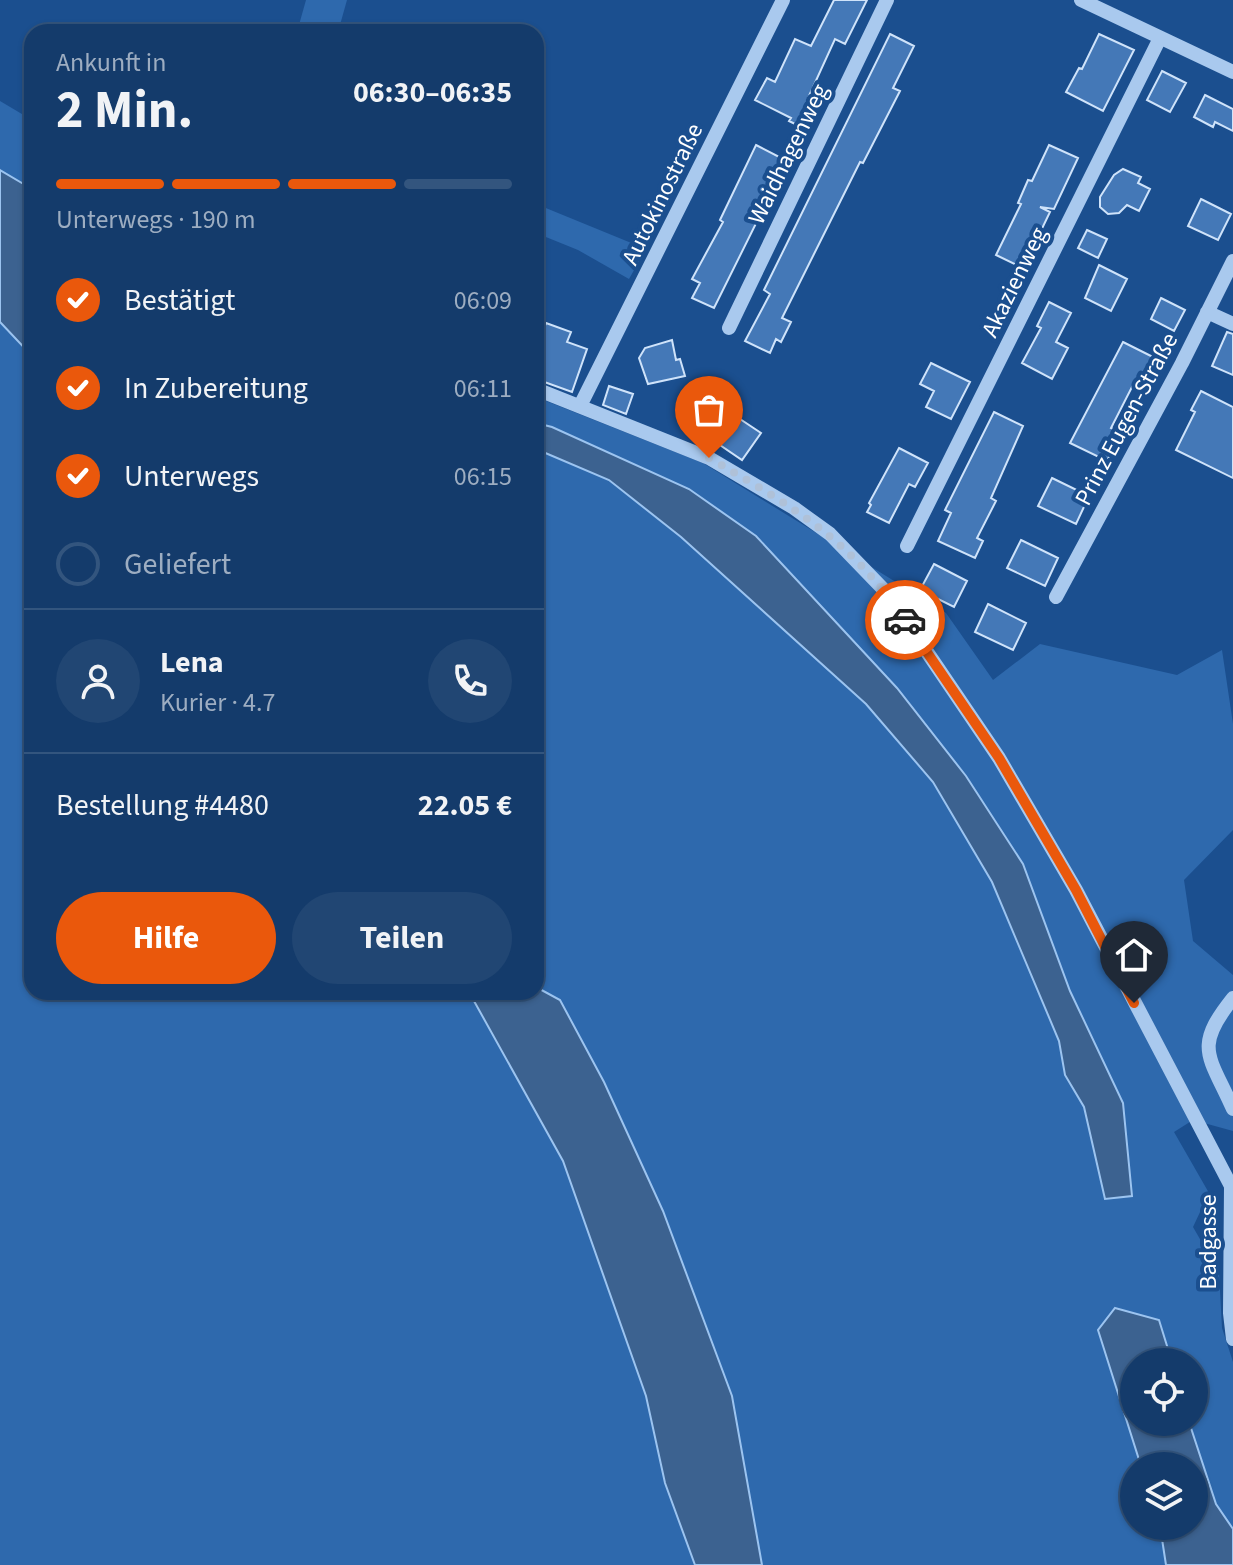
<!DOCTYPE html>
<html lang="de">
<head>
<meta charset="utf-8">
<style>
  :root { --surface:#143b6b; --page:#214673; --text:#f1f3f6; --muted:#9dadc1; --line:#33557e; --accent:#ea580c }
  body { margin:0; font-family:"Source Sans 3",sans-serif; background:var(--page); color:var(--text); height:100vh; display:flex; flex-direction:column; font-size:30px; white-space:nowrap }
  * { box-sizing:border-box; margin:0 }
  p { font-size:26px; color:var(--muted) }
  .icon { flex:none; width:44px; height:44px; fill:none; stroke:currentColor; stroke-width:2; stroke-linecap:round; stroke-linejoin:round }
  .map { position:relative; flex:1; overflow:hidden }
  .sheet { position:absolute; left:24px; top:24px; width:520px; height:976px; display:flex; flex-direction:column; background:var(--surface); border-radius:24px; box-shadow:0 2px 6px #0004,0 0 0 2px var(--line) }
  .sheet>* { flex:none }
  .controls { position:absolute; left:1120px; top:1348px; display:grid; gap:16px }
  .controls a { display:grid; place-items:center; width:88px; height:88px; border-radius:50%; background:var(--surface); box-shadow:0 2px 6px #0004,0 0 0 2px var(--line); font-size:40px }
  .pin { position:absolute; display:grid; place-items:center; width:68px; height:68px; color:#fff; margin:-82px -34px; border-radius:50% 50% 50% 0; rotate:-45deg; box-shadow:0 0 8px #0007 }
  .pin .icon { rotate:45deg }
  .courier { position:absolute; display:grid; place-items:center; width:80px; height:80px; margin:-40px; border:6px solid #ea580c; border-radius:50%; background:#fff; color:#222; box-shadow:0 2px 10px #0007 }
  .headline em { font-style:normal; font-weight:700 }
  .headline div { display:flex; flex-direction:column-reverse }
  .headline { display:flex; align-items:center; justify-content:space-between; height:136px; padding:0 32px }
  h1 { font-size:52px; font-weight:700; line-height:60px }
  .bar { display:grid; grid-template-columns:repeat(4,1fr); gap:12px 8px; align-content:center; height:96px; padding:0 32px }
  .bar i { height:10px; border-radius:6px; background:var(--line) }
  .bar .current { background:var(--accent) }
  .bar p { grid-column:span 4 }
  .line { display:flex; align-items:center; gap:20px; padding:0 32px; border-top:2px solid var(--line) }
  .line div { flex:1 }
  .round { display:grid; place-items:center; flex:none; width:84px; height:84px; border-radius:42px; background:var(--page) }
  ol { padding:0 32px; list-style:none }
  li { display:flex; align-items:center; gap:24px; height:88px }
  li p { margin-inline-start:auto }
  li .icon { padding:8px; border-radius:50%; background:var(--accent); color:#fff; stroke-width:4 }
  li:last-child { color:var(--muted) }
  li i { width:44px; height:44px; border:4px solid var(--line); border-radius:50% }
  .action { display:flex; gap:16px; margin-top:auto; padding:16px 32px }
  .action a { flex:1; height:92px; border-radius:48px; background:var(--accent); color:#fff; font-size:32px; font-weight:700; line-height:92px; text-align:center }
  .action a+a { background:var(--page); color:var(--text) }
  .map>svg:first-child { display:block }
  .green { fill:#2e69ad }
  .water { fill:#3c6290; stroke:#9cc4f0; stroke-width:2 }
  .building { fill:#4478b7; stroke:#cfe3fa; stroke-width:2 }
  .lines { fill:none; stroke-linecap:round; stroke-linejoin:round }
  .minor { stroke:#a9c9ee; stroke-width:14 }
  .done { stroke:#afc1d8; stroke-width:8; stroke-dasharray:0 14.4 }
  .route { stroke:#ea580c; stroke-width:10 }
  .labels { text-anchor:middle; stroke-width:8; stroke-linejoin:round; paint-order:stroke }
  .street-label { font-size:24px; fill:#fff; stroke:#1b4f8f }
</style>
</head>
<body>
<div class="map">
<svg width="1233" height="1565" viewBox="0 0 1233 1565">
  <rect width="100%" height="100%" fill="#1b4f8f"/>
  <path class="green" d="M 306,0 L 347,0 L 338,32 L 297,32 Z
    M 0,101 L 32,120 L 32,189 L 0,170 Z
    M 536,204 L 646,249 L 629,279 L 578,250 L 536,233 Z
    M 0,322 L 32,356 L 32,992 L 469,992 L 563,1161 L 646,1396 L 665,1483 L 695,1565 L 0,1565 Z
    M 536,397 L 703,463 L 946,613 L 993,680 L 1040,644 L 1177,675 L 1222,650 L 1233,724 L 1233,830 L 1184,880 L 1193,941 L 1233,975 L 1233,1131 L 1193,1120 L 1174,1132 L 1209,1193 L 1193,1227 L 1219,1272 L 1222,1328 L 1233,1362 L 1233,1529 L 1216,1504 L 1189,1422 L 1194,1422 L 1194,1362 L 1172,1362 L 1159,1320 L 1098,1331 L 1141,1466 L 1134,1466 L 1134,1526 L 1160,1526 L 1166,1565 L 762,1565 L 732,1396 L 663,1211 L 604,1081 L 560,1000 L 536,987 L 536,449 L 609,480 L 681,537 L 866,704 L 933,782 L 992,882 L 1059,1041 L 1065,1075 L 1084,1107 L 1105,1199 L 1132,1195 L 1123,1103 L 1070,991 L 1023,864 L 966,776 L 897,688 L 756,536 L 552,427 L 536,423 Z"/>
  <path class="water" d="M 0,170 L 32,189 L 32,356 L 0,322 Z
    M 536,423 L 552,427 L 689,489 L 756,536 L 897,688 L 966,776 L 1023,864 L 1070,991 L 1123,1103 L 1132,1196 L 1105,1199 L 1084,1107 L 1065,1075 L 1059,1041 L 992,882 L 933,782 L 866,704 L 681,537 L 609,480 L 536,449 Z
    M 536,987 L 560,1000 L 604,1082 L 663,1211 L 732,1396 L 762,1565 L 695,1565 L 665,1483 L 646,1396 L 563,1161 L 469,992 L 536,992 Z
    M 1115,1308 L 1159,1320 L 1172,1362 L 1134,1362 L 1134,1422 L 1189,1422 L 1216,1504 L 1233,1529 L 1233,1565 L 1166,1565 L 1160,1526 L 1194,1526 L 1194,1466 L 1141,1466 L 1098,1330 Z"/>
  <path class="building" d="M 834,0 L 867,0 L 845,44 L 835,39 L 808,98 L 816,102 L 803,128 L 789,121 L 791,118 L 755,100 L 767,78 L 775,82 L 795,39 L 811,46 Z
    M 890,34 L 914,46 L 893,88 L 900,91 L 863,163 L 860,162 L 782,318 L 791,322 L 781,342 L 776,339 L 770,353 L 745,341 L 770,294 L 764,290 Z
    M 1099,34 L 1134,50 L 1103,111 L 1066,92 L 1079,68 L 1082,69 Z
    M 1162,71 L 1186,83 L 1170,112 L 1147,100 Z
    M 1205,95 L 1233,109 L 1233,131 L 1215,122 L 1213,127 L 1194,117 Z
    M 756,145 L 787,161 L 714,308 L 692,298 L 700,283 L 692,279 L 723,222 L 720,220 Z
    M 1049,145 L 1078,158 L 1054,209 L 1040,207 L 1050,212 L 1023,268 L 996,255 L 1021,204 L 1018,203 L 1028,180 L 1032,181 Z
    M 1123,169 L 1141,177 L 1138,183 L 1150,189 L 1139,211 L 1127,205 L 1119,213 L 1108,214 L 1100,207 L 1100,197 L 1114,175 Z
    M 1201,199 L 1231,214 L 1218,240 L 1188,226 Z
    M 1087,230 L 1107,239 L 1098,258 L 1078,248 Z
    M 1099,265 L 1127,279 L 1111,311 L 1085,298 Z
    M 1161,298 L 1185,310 L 1174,331 L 1151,319 Z
    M 1049,302 L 1071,313 L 1056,342 L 1068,348 L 1052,379 L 1022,363 L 1041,328 L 1037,326 Z
    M 546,323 L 571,332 L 567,342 L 587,349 L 572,392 L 536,379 L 536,351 Z
    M 1227,332 L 1233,334 L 1233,375 L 1212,366 Z
    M 672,340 L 676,360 L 680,359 L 685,376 L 648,384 L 639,358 L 645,348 Z
    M 1123,342 L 1161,361 L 1148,387 L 1135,381 L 1111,428 L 1121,433 L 1107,461 L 1070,443 Z
    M 931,363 L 970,382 L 951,419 L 926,407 L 934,391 L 920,384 Z
    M 609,386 L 633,394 L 626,414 L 603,405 Z
    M 1201,391 L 1233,407 L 1233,478 L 1176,450 L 1195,412 L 1191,410 Z
    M 716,396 L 731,406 L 728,411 L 761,433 L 742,460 L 717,443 L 728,428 L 705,412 Z
    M 994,412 L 1023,426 L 991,498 L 996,501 L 977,538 L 983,541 L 975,558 L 938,541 L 951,513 L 945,510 Z
    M 899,448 L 928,463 L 915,487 L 909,484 L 889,523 L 867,512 L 871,505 L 869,503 Z
    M 1052,478 L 1089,496 L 1076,524 L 1038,506 Z
    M 1021,540 L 1058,558 L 1045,586 L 1007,568 Z
    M 934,564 L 967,581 L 954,607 L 920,590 Z
    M 988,604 L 1026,623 L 1013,650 L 975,632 Z"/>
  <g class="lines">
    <path class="minor" d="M 1081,0 L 1233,72
      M 1207,312 L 1233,324
      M 729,328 L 887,0
      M 536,389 L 709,458 L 794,508 L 830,534 L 887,593 L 999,758 L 1076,890 L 1231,1186 L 1230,1313 L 1233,1339
      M 580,406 L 783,0
      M 907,546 L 1160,38
      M 1056,597 L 1182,363 L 1233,261
      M 1233,998 C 1193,1048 1209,1055 1233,1109"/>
  </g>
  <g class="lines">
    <path class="done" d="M 709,458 C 792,506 850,539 905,620"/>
    <path class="route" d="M 905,620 L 999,758 L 1076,890 L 1134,1003"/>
  </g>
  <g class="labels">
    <g class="street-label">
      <text transform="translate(788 154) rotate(-64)" y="8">Waidhagenweg</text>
      <text transform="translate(662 194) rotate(-64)" y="8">Autokinostraße</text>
      <text transform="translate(1014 282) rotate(-64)" y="8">Akazienweg</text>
      <text transform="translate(1126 419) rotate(-62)" y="8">Prinz Eugen-Straße</text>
      <text transform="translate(1208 1242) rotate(-90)" y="8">Badgasse</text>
    </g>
  </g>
</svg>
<div class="controls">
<a><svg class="icon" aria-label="locate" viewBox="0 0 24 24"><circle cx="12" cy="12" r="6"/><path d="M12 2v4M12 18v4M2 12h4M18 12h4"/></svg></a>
<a><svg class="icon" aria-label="layers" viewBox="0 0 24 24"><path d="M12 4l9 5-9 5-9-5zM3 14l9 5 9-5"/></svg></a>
</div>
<div class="pin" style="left:709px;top:458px;background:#ea580c"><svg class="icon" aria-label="bag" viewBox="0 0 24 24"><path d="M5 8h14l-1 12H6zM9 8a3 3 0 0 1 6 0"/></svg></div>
<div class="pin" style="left:1134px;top:1003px;background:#1f2937"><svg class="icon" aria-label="home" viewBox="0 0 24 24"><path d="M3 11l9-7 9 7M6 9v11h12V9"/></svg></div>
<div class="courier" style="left:905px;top:620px"><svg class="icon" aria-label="car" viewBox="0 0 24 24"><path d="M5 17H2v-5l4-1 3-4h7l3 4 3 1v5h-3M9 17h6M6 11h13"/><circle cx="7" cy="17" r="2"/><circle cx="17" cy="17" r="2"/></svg></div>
<section class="sheet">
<div class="headline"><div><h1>2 Min.</h1><p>Ankunft in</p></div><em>06:30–06:35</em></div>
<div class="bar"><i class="current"></i><i class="current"></i><i class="current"></i><i></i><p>Unterwegs · 190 m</p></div>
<ol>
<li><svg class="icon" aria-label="check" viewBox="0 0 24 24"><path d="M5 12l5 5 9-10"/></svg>Bestätigt<p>06:09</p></li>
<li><svg class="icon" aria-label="check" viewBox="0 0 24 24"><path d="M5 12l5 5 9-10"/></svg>In Zubereitung<p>06:11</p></li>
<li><svg class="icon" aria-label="check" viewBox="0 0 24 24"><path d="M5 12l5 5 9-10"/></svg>Unterwegs<p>06:15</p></li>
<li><i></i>Geliefert</li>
</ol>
<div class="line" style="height:144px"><a class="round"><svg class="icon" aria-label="person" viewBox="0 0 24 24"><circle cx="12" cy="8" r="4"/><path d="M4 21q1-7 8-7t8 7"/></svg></a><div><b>Lena</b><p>Kurier · 4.7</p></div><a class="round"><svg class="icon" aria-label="phone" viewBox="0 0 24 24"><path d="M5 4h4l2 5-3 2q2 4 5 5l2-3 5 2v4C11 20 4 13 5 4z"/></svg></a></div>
<div class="line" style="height:104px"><div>Bestellung #4480</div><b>22.05 €</b></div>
<div class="action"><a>Hilfe</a><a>Teilen</a></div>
</section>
</div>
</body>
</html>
